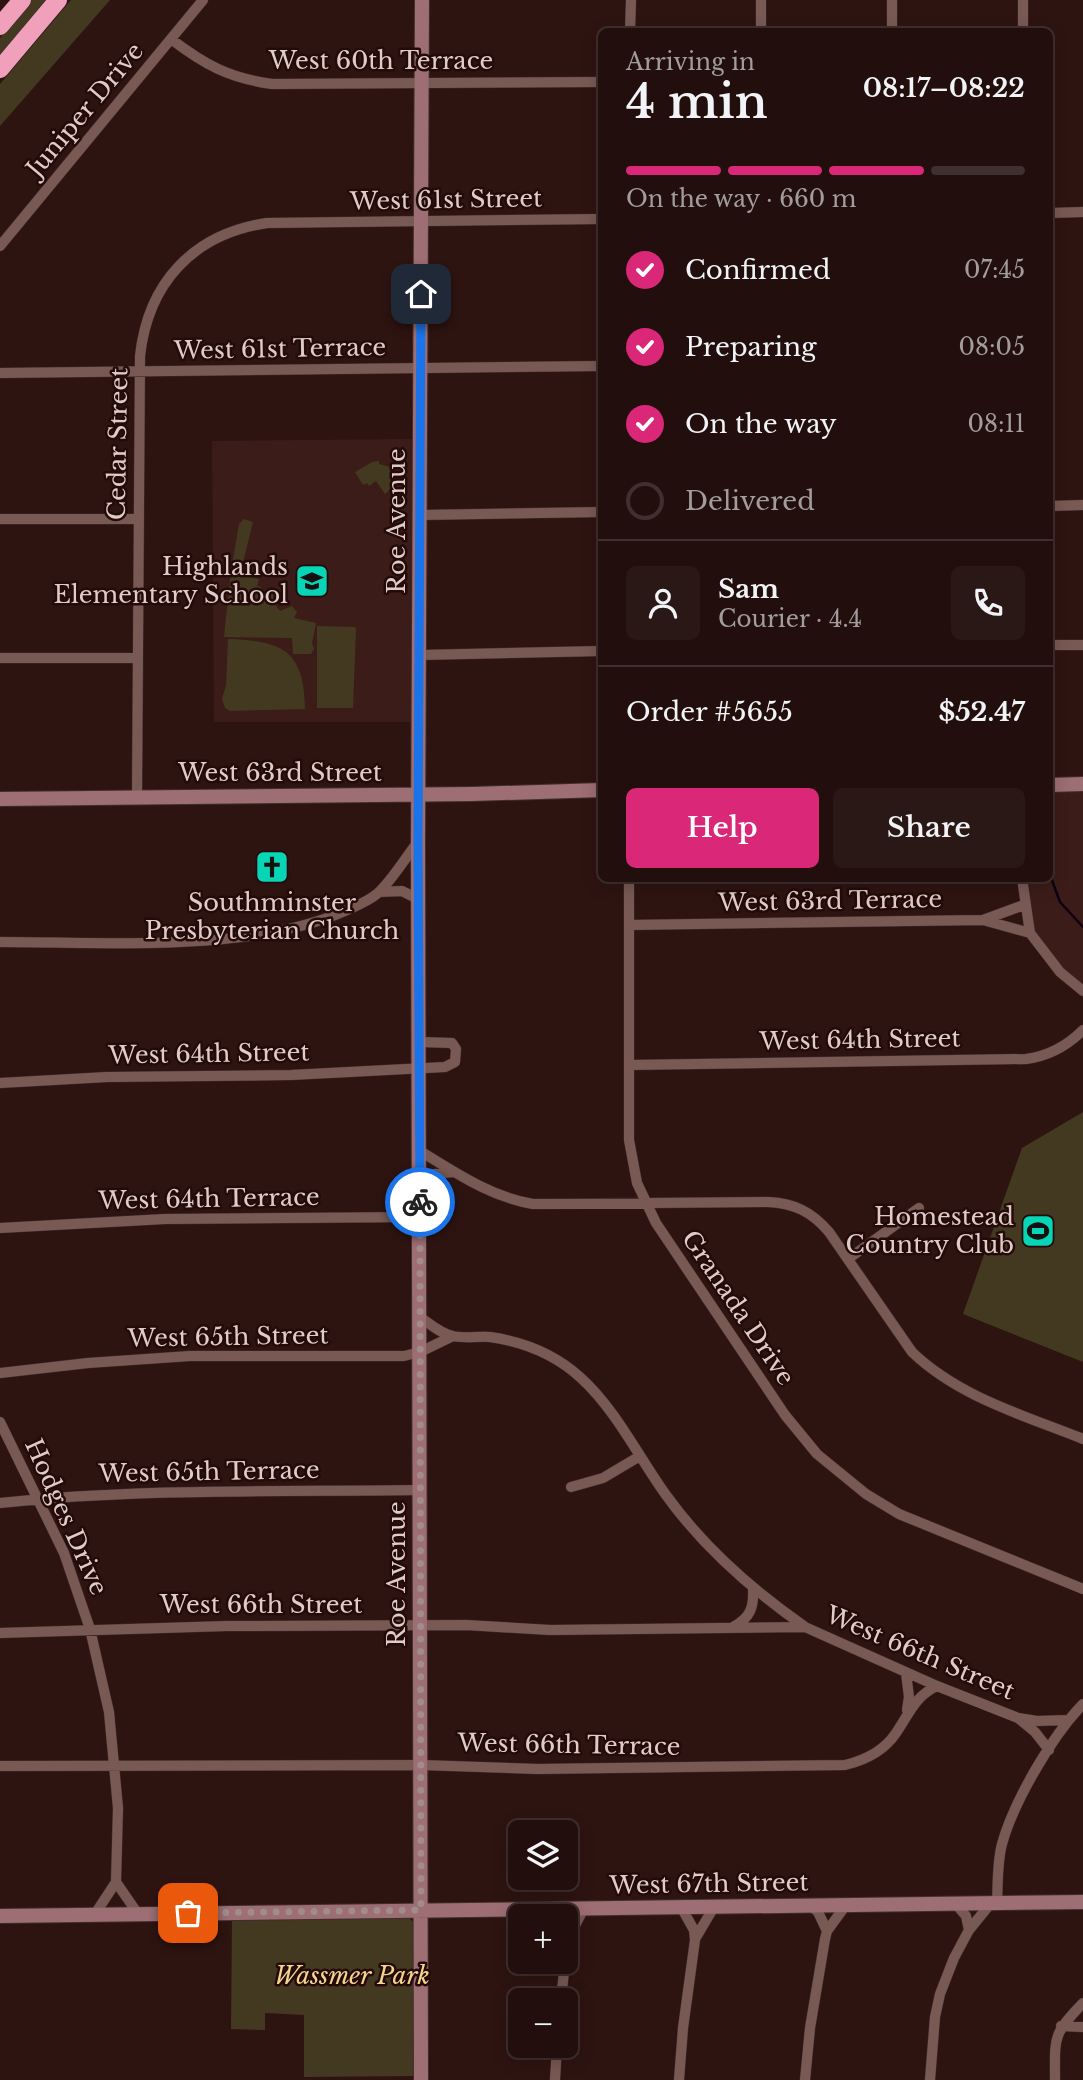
<!DOCTYPE html>
<html lang="en">
<head>
<meta charset="utf-8">
<style>
  :root { --surface:#220f0d; --page:#2a1816; --text:#f1f3f6; --muted:#a29c9d; --line:#3f2f2e; --accent:#db2777 }
  body { margin:0; font-family:"Libre Baskerville",serif; background:var(--page); color:var(--text); height:100vh; display:flex; flex-direction:column; font-size:26px; white-space:nowrap }
  * { box-sizing:border-box; margin:0 }
  p { font-size:23px; color:var(--muted) }
  .icon { flex:none; width:38px; height:38px; fill:none; stroke:currentColor; stroke-width:2; stroke-linecap:round; stroke-linejoin:round }
  .map { position:relative; flex:1; overflow:hidden }
  .details { position:absolute; left:598px; top:28px; width:455px; height:854px; display:flex; flex-direction:column; background:var(--surface); border-radius:10px; box-shadow:0 4px 18px #0003,0 0 0 2px var(--line) }
  .details>* { flex:none }
  .buttons { position:absolute; left:508px; top:1820px; display:grid; gap:14px }
  .buttons a { display:grid; place-items:center; width:70px; height:70px; border-radius:10px; background:var(--surface); box-shadow:0 4px 18px #0003,0 0 0 2px var(--line); font-size:35px }
  .pin { position:absolute; display:grid; place-items:center; width:60px; height:60px; color:#fff; margin:-30px; border-radius:14px; box-shadow:0 4px 10px #0006 }
  .courier { position:absolute; display:grid; place-items:center; width:70px; height:70px; margin:-35px; border:5px solid #1a73e8; border-radius:50%; background:#fff; color:#222; box-shadow:0 2px 9px #0007 }
  .summary em { font-style:normal; font-weight:600 }
  .summary div { display:flex; flex-direction:column-reverse }
  .summary { display:flex; align-items:center; justify-content:space-between; height:119px; padding:0 28px }
  h1 { font-size:46px; font-weight:600; line-height:52px }
  .bar { display:grid; grid-template-columns:repeat(4,1fr); gap:10px 7px; align-content:center; height:84px; padding:0 28px }
  .bar i { height:9px; border-radius:5px; background:var(--line) }
  .bar .on { background:var(--accent) }
  .bar p { grid-column:span 4 }
  .line { display:flex; align-items:center; gap:18px; padding:0 28px; border-top:2px solid var(--line) }
  .line div { flex:1 }
  .round { display:grid; place-items:center; flex:none; width:74px; height:74px; border-radius:10px; background:var(--page) }
  ol { padding:0 28px; list-style:none }
  li { display:flex; align-items:center; gap:21px; height:77px }
  li p { margin-inline-start:auto }
  li .icon { padding:7px; border-radius:50%; background:var(--accent); color:#fff; stroke-width:4 }
  li:last-child { color:var(--muted) }
  li i { width:38px; height:38px; border:4px solid var(--line); border-radius:50% }
  .button { display:flex; gap:14px; margin-top:auto; padding:14px 28px }
  .button a { flex:1; height:80px; border-radius:10px; background:var(--accent); color:#fff; font-size:28px; font-weight:600; line-height:80px; text-align:center }
  .button a+a { background:var(--page); color:var(--text) }
  .map>svg:first-child { display:block }
  .built { fill:#3b1c18 }
  .green { fill:#433921 }
  .lines { fill:none; stroke-linecap:round; stroke-linejoin:round }
  .stream { stroke:#100010; stroke-width:2.5 }
  .street-casing { stroke:#412e2d; stroke-width:11 }
  .secondary-casing { stroke:#412e2d; stroke-width:16 }
  .highway-casing { stroke:#412e2d; stroke-width:19 }
  .street { stroke:#795954; stroke-width:10 }
  .secondary { stroke:#9d6e73; stroke-width:14 }
  .highway { stroke:#f0a0bb; stroke-width:18 }
  .done { stroke:#a18c89; stroke-width:7; stroke-dasharray:0 12.6 }
  .route { stroke:#1a73e8; stroke-width:9 }
  .labels { text-anchor:middle; stroke-width:5; stroke-linejoin:round; paint-order:stroke }
  .street-label { font-size:24px; fill:#dfccc9; stroke:#240b09 }
  .poi-label { font-size:24px; fill:#dfccc9; stroke:#240b09; text-anchor:end }
  .park-label { font-size:24px; font-style:italic; fill:#f3d590; stroke:#240b09 }
</style>
</head>
<body>
<div class="map">
<svg width="1083" height="2080" viewBox="0 0 1083 2080">
  <rect width="100%" height="100%" fill="#2e1411"/>
  <path class="built" d="M 412,439 L 411,722 L 214,722 L 212,441 Z
    M 1083,787 L 1083,986 L 1060,968 L 1035,934 L 1025,879 L 1050,878 L 1050,788 Z"/>
  <path class="green" d="M 31,0 L 46,0 L 0,57 L 0,38 Z
    M 71,0 L 110,0 L 0,126 L 0,84 Z
    M 379,461 L 379,464 L 390,467 L 395,477 L 393,487 L 385,494 L 376,481 L 369,486 L 367,483 L 363,485 L 355,472 L 372,462 Z
    M 244,519 L 253,522 L 242,566 L 243,570 L 251,572 L 250,577 L 259,579 L 257,586 L 261,587 L 260,591 L 274,595 L 273,602 L 280,611 L 292,606 L 297,612 L 294,618 L 316,623 L 312,643 L 314,649 L 311,654 L 293,654 L 292,638 L 224,637 L 231,571 L 239,524 Z
    M 317,626 L 355,627 L 356,629 L 353,708 L 317,708 Z
    M 228,639 C 283,641 304,650 305,709 L 230,711 L 225,708 L 222,699 L 226,685 Z
    M 1083,1112 L 1083,1362 L 963,1314 L 1022,1148 Z
    M 406,1914 L 413,1922 L 414,2076 L 304,2077 L 304,2015 L 265,2013 L 265,2030 L 231,2029 L 232,1916 Z"/>
  <g class="lines">
    <path class="stream" d="M 1050,875 L 1060,902 L 1083,927"/>
    <defs>
      <path id="street" d="M 630,32 L 631,0
        M 761,32 L 761,0
        M 892,32 L 892,0
        M 1023,32 L 1023,0
        M 171,39 C 205,65 229,78 272,84 L 602,82
        M 1050,213 L 1083,212
        M 0,246 L 203,0
        M 0,373 L 602,366
        M 1050,506 L 1083,505
        M 420,515 L 602,512
        M 0,519 L 138,519
        M 1050,645 L 1083,645
        M 420,655 L 602,651
        M 0,658 L 138,658
        M 137,797 L 140,356 C 148,283 193,234 267,223 L 602,219
        M 629,878 L 629,1140 L 637,1183 L 656,1223 L 785,1415 L 817,1454 L 866,1494 L 899,1514 L 1083,1589
        M 1022,878 L 1030,933 L 1060,972 L 1083,991
        M 379,892 L 402,891 L 418,899
        M 983,920 L 1024,905
        M 629,925 L 983,920 L 1030,933
        M 0,942 C 105,942 249,953 345,911 C 356,906 369,901 378,893 C 393,879 405,858 418,842
        M 629,1065 L 1026,1059 C 1049,1056 1067,1046 1083,1030
        M 0,1083 L 107,1077 L 291,1075 L 445,1067 L 455,1062 L 456,1049 L 452,1043 L 420,1042
        M 420,1151 C 456,1173 491,1197 533,1204 L 768,1202 C 794,1203 812,1212 829,1232 L 912,1352 C 959,1397 1023,1415 1083,1439
        M 420,1183 L 435,1174 L 453,1172
        M 0,1228 L 165,1219 L 420,1217
        M 848,1259 L 919,1208
        M 420,1317 C 430,1324 441,1334 453,1336 C 465,1339 478,1336 490,1337 C 525,1342 555,1354 581,1378 C 616,1410 638,1456 666,1495 C 704,1548 751,1589 804,1626
        M 0,1373 L 88,1363 L 190,1356 L 404,1356 L 420,1352 L 453,1336
        M 0,1422 L 64,1553 L 90,1629 L 109,1712 L 118,1808 L 116,1882 L 95,1914
        M 571,1487 L 603,1478 L 640,1456
        M 0,1503 C 140,1488 280,1492 420,1490
        M 733,1627 C 750,1618 754,1608 753,1589
        M 0,1633 L 227,1626 L 466,1625 L 550,1630 L 805,1627 L 937,1686 L 1018,1718 L 1037,1721 L 1067,1720
        M 906,1673 L 909,1697 L 907,1710
        M 1018,1718 L 1035,1732 L 1049,1750
        M 0,1766 L 421,1765 L 538,1769 L 845,1765 C 866,1760 884,1751 896,1733 C 909,1714 915,1696 937,1686
        M 116,1882 L 138,1914
        M 997,1903 C 998,1883 997,1863 1002,1844 C 1014,1801 1052,1736 1083,1704
        M 811,1906 L 818,1912 L 827,1931
        M 969,1930 L 991,1903
        M 695,1939 L 714,1907
        M 566,1943 L 584,1908
        M 561,2000 L 565,1962
        M 1061,2026 L 1083,2027
        M 555,2080 L 557,2046
        M 679,2080 L 683,2028 L 695,1940 L 694,1930 L 681,1907
        M 805,2080 L 810,2028 L 825,1939 L 827,1931 L 846,1905
        M 930,2080 L 935,2017 L 940,1994 L 954,1958 L 969,1930 L 966,1916 L 955,1903
        M 1055,2080 C 1055,2037 1052,2035 1083,2003"/>
      <path id="secondary" d="M 1050,785 L 1083,784
        M 0,799 L 472,794 L 602,790
        M 0,1916 L 1083,1902
        M 421,2080 L 418,841 L 422,0"/>
      <path id="highway" d="M 0,26 L 22,0
        M 0,69 L 58,0"/>
    </defs>
    <use href="#street" class="street-casing"/>
    <use href="#secondary" class="secondary-casing"/>
    <use href="#highway" class="highway-casing"/>
    <use href="#street" class="street"/>
    <use href="#secondary" class="secondary"/>
    <use href="#highway" class="highway"/>
  </g>
  <g class="lines">
    <path class="done" d="M 188,1913 L 421,1910 L 420,1202"/>
    <path class="route" d="M 420,1202 L 418,841 L 421,294"/>
  </g>
  <defs>
    <symbol id="school-square" viewBox="-11 -11 22 22"><rect x="-9" y="-9" width="18" height="18" rx="4" fill="#07d5b6" stroke="#240b09"/><path d="M0-5L7-2L0 1L-7-2ZM-4 1L0 2.5L4 1V4Q0 6-4 4Z" fill="#111"/></symbol>
    <symbol id="church-square" viewBox="-11 -11 22 22"><rect x="-9" y="-9" width="18" height="18" rx="4" fill="#07d5b6" stroke="#240b09"/><path d="M-1.2-6h2.4v3.5h3.3v2.4h-3.3V6h-2.4V-.1h-3.3v-2.4h3.3Z" fill="#111"/></symbol>
    <symbol id="stadium-square" viewBox="-11 -11 22 22"><rect x="-9" y="-9" width="18" height="18" rx="4" fill="#07d5b6" stroke="#240b09"/><path d="M0-5a6.5 5 0 1 0 0 10a6.5 5 0 1 0 0-10ZM-3.5-1.8h7v3.6h-7Z" fill="#111"/></symbol>
  </defs>
  <g fill-rule="evenodd">
    <use href="#school-square" x="293" y="562" width="38" height="38"/>
    <use href="#church-square" x="253" y="848" width="38" height="38"/>
    <use href="#stadium-square" x="1019" y="1212" width="38" height="38"/>
  </g>
  <g class="labels">
    <g class="street-label">
      <text x="381" y="69">West 60th Terrace</text>
      <text transform="translate(85 110) rotate(-50)" y="8">Juniper Drive</text>
      <text transform="translate(446 200) rotate(-1)" y="8">West 61st Street</text>
      <text transform="translate(280 349) rotate(-1)" y="8">West 61st Terrace</text>
      <text transform="translate(118 444) rotate(-89)" y="8">Cedar Street</text>
      <text transform="translate(397 521) rotate(-90)" y="8">Roe Avenue</text>
      <text x="280" y="781">West 63rd Street</text>
      <text transform="translate(830 901) rotate(-1)" y="8">West 63rd Terrace</text>
      <text transform="translate(860 1040) rotate(-1)" y="8">West 64th Street</text>
      <text transform="translate(209 1054) rotate(-1)" y="8">West 64th Street</text>
      <text transform="translate(209 1199) rotate(-1)" y="8">West 64th Terrace</text>
      <text transform="translate(738 1308) rotate(56)" y="8">Granada Drive</text>
      <text transform="translate(228 1337) rotate(-1)" y="8">West 65th Street</text>
      <text transform="translate(209 1472) rotate(-1)" y="8">West 65th Terrace</text>
      <text transform="translate(66 1517) rotate(66)" y="8">Hodges Drive</text>
      <text transform="translate(397 1574) rotate(-90)" y="8">Roe Avenue</text>
      <text x="261" y="1613">West 66th Street</text>
      <text transform="translate(920 1653) rotate(23)" y="8">West 66th Street</text>
      <text transform="translate(569 1745) rotate(1)" y="8">West 66th Terrace</text>
      <text transform="translate(709 1884) rotate(-1)" y="8">West 67th Street</text>
    </g>
    <g class="poi-label">
      <text x="288" y="575">Highlands<tspan x="288" dy="28">Elementary School</tspan></text>
      <text x="272" y="911" text-anchor="middle">Southminster<tspan x="272" dy="28">Presbyterian Church</tspan></text>
      <text x="1014" y="1225">Homestead<tspan x="1014" dy="28">Country Club</tspan></text>
    </g>
    <g class="park-label">
      <text x="352" y="1984">Wassmer Park</text>
    </g>
  </g>
</svg>
<div class="buttons">
<a><svg class="icon" aria-label="layers" viewBox="0 0 24 24"><path d="M12 4l9 5-9 5-9-5zM3 14l9 5 9-5"/></svg></a>
<a>+</a>
<a>−</a>
</div>
<div class="pin" style="left:188px;top:1913px;background:#ea580c"><svg class="icon" aria-label="bag" viewBox="0 0 24 24"><path d="M5 8h14l-1 12H6zM9 8a3 3 0 0 1 6 0"/></svg></div>
<div class="pin" style="left:421px;top:294px;background:#1f2937"><svg class="icon" aria-label="home" viewBox="0 0 24 24"><path d="M3 11l9-7 9 7M6 9v11h12V9"/></svg></div>
<div class="courier" style="left:420px;top:1202px"><svg class="icon" aria-label="bike" viewBox="0 0 24 24"><circle cx="6" cy="16" r="4"/><circle cx="18" cy="16" r="4"/><path d="M6 16l4-8h5l3 8M10 8l3 8H6M13 5h3"/></svg></div>
<section class="details">
<div class="summary"><div><h1>4 min</h1><p>Arriving in</p></div><em>08:17–08:22</em></div>
<div class="bar"><i class="on"></i><i class="on"></i><i class="on"></i><i></i><p>On the way · 660 m</p></div>
<ol>
<li><svg class="icon" aria-label="check" viewBox="0 0 24 24"><path d="M5 12l5 5 9-10"/></svg>Confirmed<p>07:45</p></li>
<li><svg class="icon" aria-label="check" viewBox="0 0 24 24"><path d="M5 12l5 5 9-10"/></svg>Preparing<p>08:05</p></li>
<li><svg class="icon" aria-label="check" viewBox="0 0 24 24"><path d="M5 12l5 5 9-10"/></svg>On the way<p>08:11</p></li>
<li><i></i>Delivered</li>
</ol>
<div class="line" style="height:126px"><a class="round"><svg class="icon" aria-label="person" viewBox="0 0 24 24"><circle cx="12" cy="8" r="4"/><path d="M4 21q1-7 8-7t8 7"/></svg></a><div><b>Sam</b><p>Courier · 4.4</p></div><a class="round"><svg class="icon" aria-label="phone" viewBox="0 0 24 24"><path d="M5 4h4l2 5-3 2q2 4 5 5l2-3 5 2v4C11 20 4 13 5 4z"/></svg></a></div>
<div class="line" style="height:91px"><div>Order #5655</div><b>$52.47</b></div>
<div class="button"><a>Help</a><a>Share</a></div>
</section>
</div>
</body>
</html>
